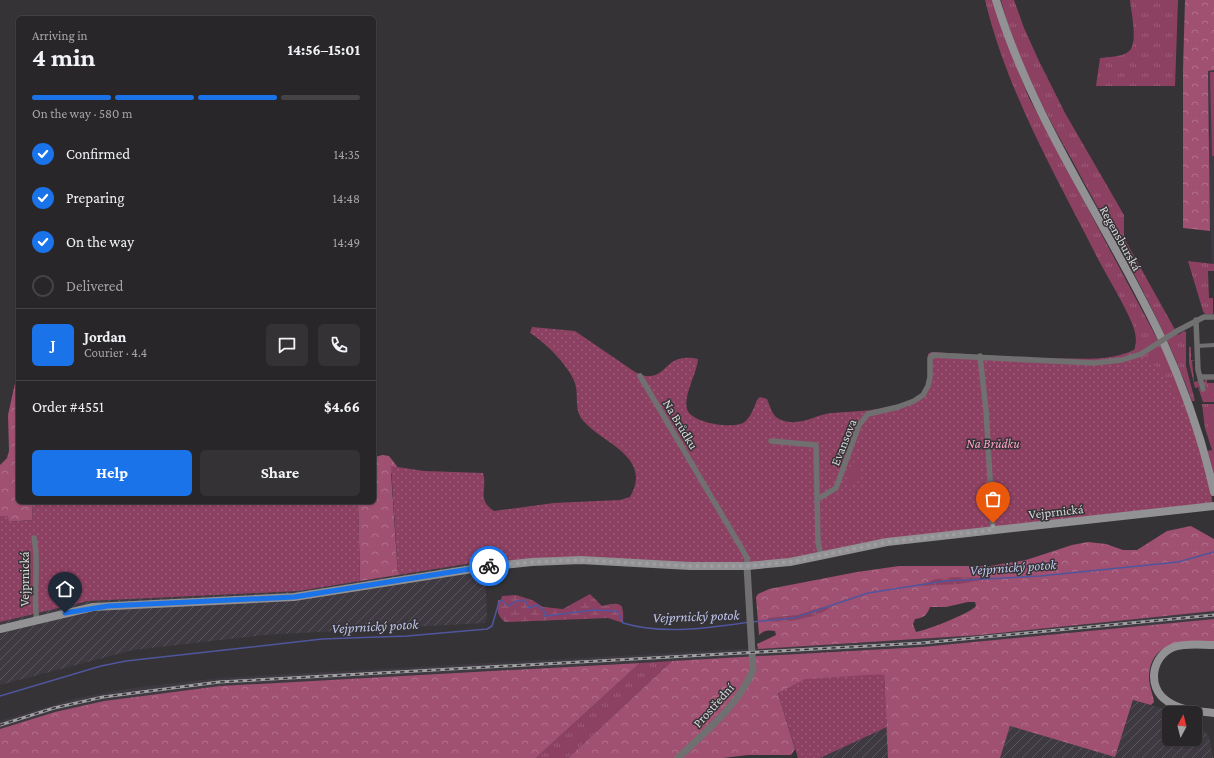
<!DOCTYPE html>
<html lang="en">
<head>
<meta charset="utf-8">
<style>
  :root { --surface:#282628; --page:#343234; --text:#f1f3f6; --muted:#a5a5a8; --line:#444345; --accent:#1a73e8 }
  body { margin:0; font-family:"Crimson Pro",serif; background:var(--page); color:var(--text); height:100vh; display:flex; flex-direction:column; font-size:15px; white-space:nowrap }
  * { box-sizing:border-box; margin:0 }
  p { font-size:13px; color:var(--muted) }
  .icon { flex:none; width:22px; height:22px; fill:none; stroke:currentColor; stroke-width:2; stroke-linecap:round; stroke-linejoin:round }
  .map { position:relative; flex:1; overflow:hidden }
  .drawer { position:absolute; left:16px; top:16px; width:360px; height:488px; display:flex; flex-direction:column; background:var(--surface); border-radius:6px; box-shadow:0 1px 3px #0004,0 0 0 1px var(--line) }
  .drawer>* { flex:none }
  .needle { width:26px; rotate:7deg }
  .buttons { position:absolute; left:1162px; top:706px; display:grid; gap:8px }
  .buttons a { display:grid; place-items:center; width:40px; height:40px; border-radius:6px; background:var(--surface); box-shadow:0 1px 3px #0004,0 0 0 1px var(--line); font-size:20px }
  .pin { position:absolute; display:grid; place-items:center; width:34px; height:34px; color:#fff; margin:-41px -17px; border-radius:50% 50% 50% 0; rotate:-45deg; box-shadow:0 0 4px #0007 }
  .pin .icon { rotate:45deg }
  .courier { position:absolute; display:grid; place-items:center; width:40px; height:40px; margin:-20px; border:3px solid #1a73e8; border-radius:50%; background:#fff; color:#222; box-shadow:0 1px 5px #0007 }
  .overview em { font-style:normal; font-weight:700 }
  .overview div { display:flex; flex-direction:column-reverse }
  .overview { display:flex; align-items:center; justify-content:space-between; height:68px; padding:0 16px }
  h1 { font-size:26px; font-weight:700; line-height:30px }
  .bar { display:grid; grid-template-columns:repeat(4,1fr); gap:6px 4px; align-content:center; height:48px; padding:0 16px }
  .bar i { height:5px; border-radius:3px; background:var(--line) }
  .bar .current { background:var(--accent) }
  .bar p { grid-column:span 4 }
  .line { display:flex; align-items:center; gap:10px; padding:0 16px; border-top:1px solid var(--line) }
  .line div { flex:1 }
  .round { display:grid; place-items:center; flex:none; width:42px; height:42px; border-radius:6px; background:var(--page) }
  ol { padding:0 16px; list-style:none }
  li { display:flex; align-items:center; gap:12px; height:44px }
  li p { margin-inline-start:auto }
  li .icon { padding:4px; border-radius:50%; background:var(--accent); color:#fff; stroke-width:4 }
  li:last-child { color:var(--muted) }
  li i { width:22px; height:22px; border:2px solid var(--line); border-radius:50% }
  .button { display:flex; gap:8px; margin-top:auto; padding:8px 16px }
  .button a { flex:1; height:46px; border-radius:6px; background:var(--accent); color:#fff; font-size:16px; font-weight:700; line-height:46px; text-align:center }
  .button a+a { background:var(--page); color:var(--text) }
  .map>svg:first-child { display:block }
  .built { fill:#3f3a42 }
  .industrial { fill:url(#industrial-furrows) }
  .grass { fill:url(#grass-tufts) }
  .forest { fill:url(#forest-crowns); fill-rule:evenodd }
  .wetland { fill:url(#wetland-marsh) }
  .garden { fill:url(#garden-dots) }
  .pitch { fill:#8d4162 }
  .lines { fill:none; stroke-linecap:round; stroke-linejoin:round }
  .stream { stroke:#4f569d; stroke-width:1.5 }
  .pedestrian { stroke:#707071; stroke-width:4 }
  .minor { stroke:#707071; stroke-width:5.5 }
  .tertiary { stroke:#707071; stroke-width:7 }
  .secondary { stroke:#929194; stroke-width:8 }
  .rail-casing { stroke:#a1a0a2; stroke-width:3 }
  .rail { stroke:#353336; stroke-width:1.5; stroke-dasharray:4.5; stroke-linecap:butt }
  .minor-bridge { stroke:#707071; stroke-width:5.5 }
  .done { stroke:#9e9d9f; stroke-width:4; stroke-dasharray:0 7.2 }
  .route { stroke:#1a73e8; stroke-width:5 }
  .labels { text-anchor:middle; stroke-width:3; stroke-linejoin:round; paint-order:stroke }
  .street-label { font-size:13px; fill:#d7d6d8; stroke:#353336 }
  .park-label { font-size:13px; font-style:italic; fill:#f9a0c3; stroke:#353336 }
  .water-label { font-size:14px; font-style:italic; fill:#bec5ed; stroke:#353336 }
</style>
</head>
<body>
<div class="map">
<svg width="1214" height="758" viewBox="0 0 1214 758">
  <defs>
    <pattern id="industrial-furrows" width="10" height="10" patternUnits="userSpaceOnUse"><rect width="10" height="10" fill="#3f3a42"/><path d="M-1 1l2-2M0 10L10 0M9 11l2-2" fill="none" stroke="#5a565d"/></pattern>
    <pattern id="grass-tufts" width="24" height="20" patternUnits="userSpaceOnUse"><rect width="24" height="20" fill="#8d4162"/><path d="M3 7l-1-3M5 7V3M7 7l1-3M15 17l-1-3M17 17v-4M19 17l1-3" fill="none" stroke="#9c5c78"/></pattern>
    <pattern id="forest-crowns" width="20" height="18" patternUnits="userSpaceOnUse"><rect width="20" height="18" fill="#a05071"/><path d="M2 6a3 3 0 1 1 6 0M12 15a3 3 0 1 1 6 0" fill="none" stroke="#b1718b"/></pattern>
    <pattern id="wetland-marsh" width="20" height="14" patternUnits="userSpaceOnUse"><rect width="20" height="14" fill="#8d4162"/><path d="M1 5h8M5 5V1M11 12h8M15 12V8" fill="none" stroke="#9c5c78"/></pattern>
    <pattern id="garden-dots" width="8" height="8" patternUnits="userSpaceOnUse"><rect width="8" height="8" fill="#8d4162"/><path d="M2 2h.1M6 6h.1" fill="none" stroke="#9c5c78" stroke-width="1.8" stroke-linecap="round"/></pattern>
  </defs>
  <rect width="100%" height="100%" fill="#353336"/>
  <path class="built" d="M 1208,70 L 1214,70 L 1214,264 L 1212,264 L 1208,155 L 1210,132 Z
    M 1214,611 L 1214,619 L 922,647 L 220,686 L 104,701 L 55,712 L 0,729 L 0,721 L 77,698 L 132,688 L 219,678 L 921,639 Z"/>
  <path class="industrial" d="M 486,561 L 485,572 L 487,617 L 485,623 L 264,635 L 133,650 L 0,685 L 0,622 L 88,601 L 299,591 Z
    M 1134,700 L 1176,713 L 1169,713 L 1169,739 L 1195,739 L 1195,723 L 1202,728 L 1209,737 L 1213,758 L 1000,758 L 1010,726 L 1115,756 Z
    M 887,727 L 888,758 L 820,758 Z"/>
  <path class="grass" d="M 985,0 L 994,0 L 1003,32 L 1029,98 L 1161,346 L 1171,366 L 1202,452 L 1212,450 L 1205,428 L 1202,404 L 1214,404 L 1214,496 L 1195,498 L 1144,359 L 1134,350 C 1138,342 1135,329 1131,321 C 1122,300 1109,280 1098,259 C 1056,176 1007,92 985,0 Z
    M 1001,0 L 1014,0 L 1024,28 L 1039,61 L 1065,113 L 1124,215 L 1124,238 L 1178,335 L 1184,331 L 1186,332 L 1186,366 L 1195,401 L 1192,401 C 1162,317 1114,239 1072,160 C 1044,110 1015,57 1001,0 Z
    M 1130,0 L 1178,0 L 1175,86 L 1096,86 L 1100,58 C 1108,57 1121,57 1128,52 C 1139,45 1131,12 1130,0 Z
    M 1188,261 L 1214,264 L 1214,271 L 1208,271 L 1209,298 L 1213,298 L 1213,314 L 1205,314 L 1203,311 Z
    M 1189,347 L 1191,347 L 1191,360 L 1195,360 L 1192,361 L 1194,382 L 1198,381 L 1200,390 L 1206,389 L 1205,385 L 1203,385 L 1205,380 L 1207,379 L 1207,383 L 1214,383 L 1214,402 L 1203,402 L 1198,387 L 1195,388 L 1189,363 Z
    M 672,661 L 568,758 L 536,758 L 640,663 Z"/>
  <path class="forest" d="M 1185,0 L 1214,0 L 1214,70 L 1208,71 L 1210,231 L 1183,228 L 1183,69 Z
    M 17,374 L 18,502 L 33,502 L 32,520 L 8,522 L 8,516 L 0,516 L 0,465 L 7,458 L 9,451 L 8,415 Z
    M 383,455 L 389,456 L 403,474 L 391,473 L 398,575 L 360,581 L 358,502 L 374,502 L 374,457 Z
    M 1191,526 L 1214,539 L 1214,611 L 980,635 L 758,649 L 757,644 L 776,635 L 775,631 C 769,630 764,630 759,635 L 756,597 L 758,594 L 769,589 L 857,572 L 899,566 L 990,566 L 1026,560 L 1072,545 L 1088,542 L 1106,544 L 1123,550 L 1137,550 L 1167,531 ZM 968,602 L 975,602 L 976,606 C 973,612 925,631 916,632 L 913,624 L 915,619 C 924,618 927,615 930,607 L 946,607 Z
    M 1214,619 L 1214,641 C 1187,641 1150,639 1149,677 C 1149,686 1153,694 1154,702 L 1151,705 L 1133,700 L 1115,757 L 1010,726 L 1000,758 L 888,758 L 884,675 L 778,693 L 795,749 L 791,755 L 748,755 L 723,758 L 568,758 L 672,661 L 922,647 Z
    M 640,663 L 536,758 L 0,758 L 0,729 L 55,712 L 104,701 L 220,686 Z"/>
  <path class="wetland" d="M 955,577 L 993,578 L 959,584 L 918,586 L 936,579 Z
    M 590,594 L 602,606 C 622,601 624,603 623,623 L 608,618 L 505,622 C 497,616 497,610 498,600 L 501,600 L 502,596 L 516,595 L 532,600 L 543,607 L 563,609 Z
    M 823,607 L 831,607 C 816,619 785,623 767,621 L 768,618 L 797,615 Z"/>
  <path class="garden" d="M 532,327 L 575,331 L 635,372 C 640,374 645,377 650,376 C 668,375 667,352 698,359 C 697,374 683,395 687,409 C 691,423 731,429 743,423 C 750,419 754,408 757,400 L 760,397 L 767,399 C 770,406 772,416 779,419 C 799,428 813,415 832,413 C 855,411 910,411 924,390 C 930,382 929,364 928,354 L 932,352 L 1047,359 C 1076,357 1107,363 1134,350 L 1164,373 L 1184,408 L 1189,413 L 1207,472 L 1213,506 L 887,542 L 747,566 L 581,560 L 485,567 L 485,561 L 398,575 L 391,466 L 424,471 L 483,473 C 488,489 476,499 494,511 L 554,503 L 620,500 L 630,497 C 654,455 599,443 581,418 C 574,407 579,395 575,383 C 569,366 545,342 530,333 Z
    M 33,502 L 358,502 L 360,581 L 299,591 L 88,601 L 0,622 L 0,516 L 8,516 L 9,522 L 32,520 Z
    M 884,674 L 887,727 L 820,758 L 798,758 L 778,693 L 805,679 Z"/>
  <path class="pitch" d="M 1210,72 L 1214,72 L 1214,156 L 1212,156 Z
    M 852,462 L 862,465 L 857,485 L 846,482 Z"/>
  <g class="lines">
    <path class="stream" d="M 752,622 L 794,618 L 868,593 L 945,581 L 1040,576 L 1178,562 L 1214,552
      M 0,696 L 101,666 L 126,661 L 322,639 L 407,636 L 487,629 L 492,626 L 499,602 L 501,600 L 509,606 L 516,601 L 525,600 L 529,608 L 538,605 L 544,611 L 545,616 L 594,610 L 616,611 L 619,613 L 623,623 C 663,635 708,628 749,622"/>
    <path class="pedestrian" d="M 1197,346 L 1214,345"/>
    <path class="minor" d="M 1196,320 L 1198,370 L 1203,389
      M 1177,331 L 1204,317 L 1214,317
      M 980,356 L 986,410 L 993,530
      M 640,376 L 742,549 L 747,558 L 747,566
      M 1200,377 L 1214,377
      M 771,441 L 816,445 L 818,543 L 821,555
      M 818,499 L 836,488 L 859,425 L 868,414 L 898,407 L 914,401 L 923,395 L 928,386 L 930,377 L 930,358 L 933,355 L 1094,363 L 1122,360 L 1141,354
      M 34,538 C 40,566 32,593 37,620"/>
    <path class="tertiary" d="M 678,758 C 706,731 738,706 753,670 L 747,566"/>
    <path class="secondary" d="M 996,0 C 1033,122 1107,223 1161,337 C 1184,387 1202,438 1214,492
      M 0,629 L 93,607 L 294,597 L 485,567 L 532,562 L 581,560 L 690,566 L 747,566 L 790,562 L 887,542 L 1214,506
      M 1214,645 C 1201,645 1187,643 1174,647 C 1152,655 1146,687 1167,701 C 1180,711 1198,711 1214,713"/>
    <defs>
      <path id="rail" d="M 0,725 L 54,708 L 103,697 L 219,682 L 922,643 L 1214,615"/>
    </defs>
    <use href="#rail" class="rail-casing"/>
    <use href="#rail" class="rail"/>
    <path class="minor-bridge" d="M 1141,354 L 1177,331"/>
  </g>
  <g class="lines">
    <path class="done" d="M 489,566 L 532,562 L 581,560 L 690,566 L 748,566 L 790,562 L 887,542 L 993,530 L 993,523"/>
    <path class="route" d="M 65,613 L 108,606 L 294,597 L 489,566"/>
  </g>
  <g class="labels">
    <g class="street-label">
      <text transform="translate(1121 238) rotate(61)" y="5">Regensburská</text>
      <text transform="translate(681 424) rotate(59)" y="5">Na Brůdku</text>
      <text transform="translate(843 442) rotate(-68)" y="5">Evansova</text>
      <text transform="translate(1056 511) rotate(-6)" y="5">Vejprnická</text>
      <text transform="translate(24 579) rotate(-90)" y="5">Vejprnická</text>
      <text transform="translate(713 705) rotate(-48)" y="5">Prostřední</text>
    </g>
    <g class="park-label">
      <text x="993" y="448">Na Brůdku</text>
    </g>
    <g class="water-label">
      <text transform="translate(1013 567) rotate(-4)" y="5">Vejprnický potok</text>
      <text transform="translate(696 616) rotate(-2)" y="5">Vejprnický potok</text>
      <text transform="translate(375 626) rotate(-3)" y="5">Vejprnický potok</text>
    </g>
  </g>
</svg>
<div class="buttons">
<a><svg class="needle" viewBox="-14 -14 28 28"><path d="M0-13l5 13h-10z" fill="#e53935"/><path d="M0 13l5-13h-10z" fill="#a5a5a8"/></svg></a>
</div>
<div class="pin" style="left:993px;top:523px;background:#ea580c"><svg class="icon" aria-label="bag" viewBox="0 0 24 24"><path d="M5 8h14l-1 12H6zM9 8a3 3 0 0 1 6 0"/></svg></div>
<div class="pin" style="left:65px;top:613px;background:#1f2937"><svg class="icon" aria-label="home" viewBox="0 0 24 24"><path d="M3 11l9-7 9 7M6 9v11h12V9"/></svg></div>
<div class="courier" style="left:489px;top:566px"><svg class="icon" aria-label="bike" viewBox="0 0 24 24"><circle cx="6" cy="16" r="4"/><circle cx="18" cy="16" r="4"/><path d="M6 16l4-8h5l3 8M10 8l3 8H6M13 5h3"/></svg></div>
<section class="drawer">
<div class="overview"><div><h1>4 min</h1><p>Arriving in</p></div><em>14:56–15:01</em></div>
<div class="bar"><i class="current"></i><i class="current"></i><i class="current"></i><i></i><p>On the way · 580 m</p></div>
<ol>
<li><svg class="icon" aria-label="check" viewBox="0 0 24 24"><path d="M5 12l5 5 9-10"/></svg>Confirmed<p>14:35</p></li>
<li><svg class="icon" aria-label="check" viewBox="0 0 24 24"><path d="M5 12l5 5 9-10"/></svg>Preparing<p>14:48</p></li>
<li><svg class="icon" aria-label="check" viewBox="0 0 24 24"><path d="M5 12l5 5 9-10"/></svg>On the way<p>14:49</p></li>
<li><i></i>Delivered</li>
</ol>
<div class="line" style="height:72px"><b class="round" style="background:var(--accent);color:#fff">J</b><div><b>Jordan</b><p>Courier · 4.4</p></div><a class="round"><svg class="icon" aria-label="chat" viewBox="0 0 24 24"><path d="M4 5h16v11H9l-5 4z"/></svg></a><a class="round"><svg class="icon" aria-label="phone" viewBox="0 0 24 24"><path d="M5 4h4l2 5-3 2q2 4 5 5l2-3 5 2v4C11 20 4 13 5 4z"/></svg></a></div>
<div class="line" style="height:52px"><div>Order #4551</div><b>$4.66</b></div>
<div class="button"><a>Help</a><a>Share</a></div>
</section>
</div>
</body>
</html>
